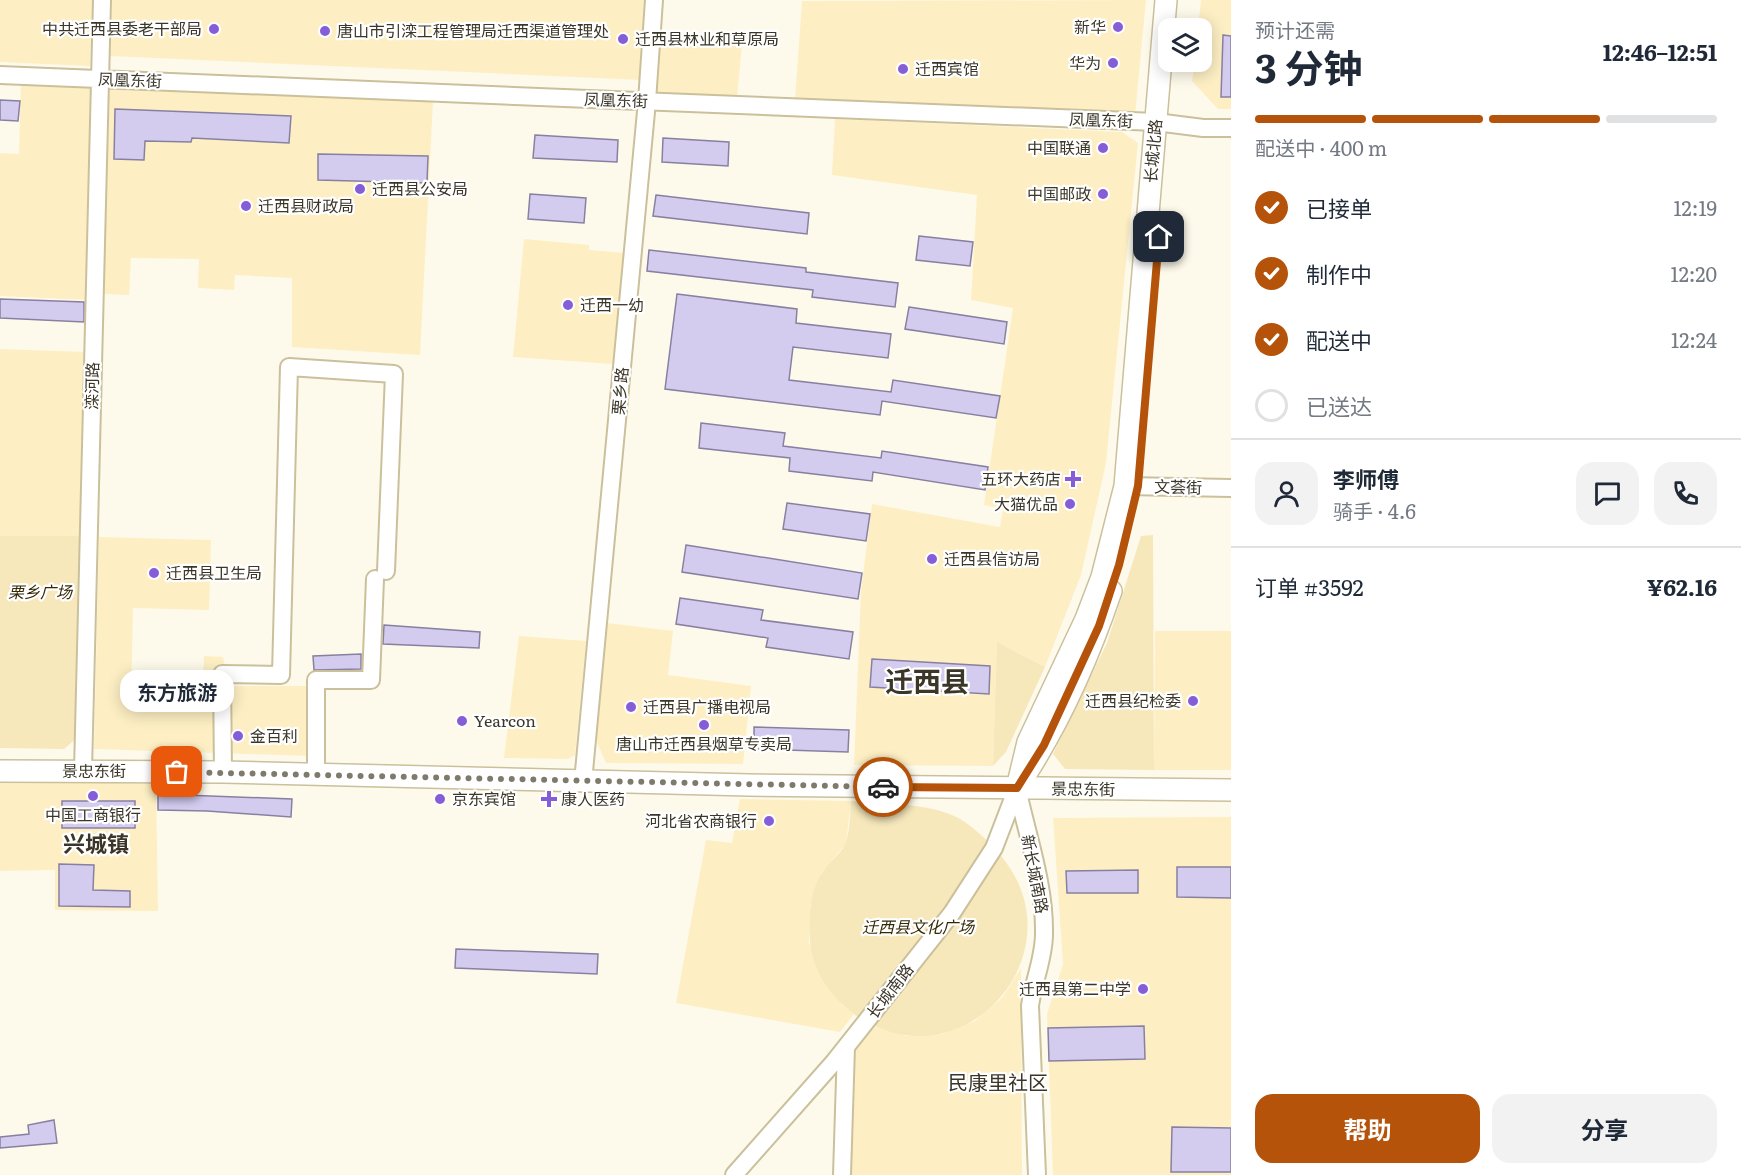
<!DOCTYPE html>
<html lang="zh">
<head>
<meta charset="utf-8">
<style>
  :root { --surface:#fff; --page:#f2f2f3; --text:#1f2937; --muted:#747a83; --line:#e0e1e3; --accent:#b45309 }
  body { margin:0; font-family:Literata,"Noto Sans SC",serif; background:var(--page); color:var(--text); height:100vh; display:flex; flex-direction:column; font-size:22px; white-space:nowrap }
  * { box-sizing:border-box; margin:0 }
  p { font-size:20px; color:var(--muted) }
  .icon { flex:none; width:33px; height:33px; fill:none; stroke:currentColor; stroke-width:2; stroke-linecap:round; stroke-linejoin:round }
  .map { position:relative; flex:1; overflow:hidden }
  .side { display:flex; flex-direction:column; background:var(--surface); width:510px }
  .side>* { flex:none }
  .controls { position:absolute; left:1158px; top:18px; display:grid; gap:12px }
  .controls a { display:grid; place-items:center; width:54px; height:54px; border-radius:12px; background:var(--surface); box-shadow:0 3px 15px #0003; font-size:30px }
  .pin { position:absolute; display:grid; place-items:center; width:51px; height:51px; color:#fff; margin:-26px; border-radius:12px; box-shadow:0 3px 9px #0006 }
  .courier { position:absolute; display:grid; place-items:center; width:60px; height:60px; margin:-30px; border:4px solid #b45309; border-radius:50%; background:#fff; color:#222; box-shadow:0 2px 8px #0007 }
  .bubble { position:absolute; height:42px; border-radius:18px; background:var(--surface); box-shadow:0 3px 15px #0003; font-size:20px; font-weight:700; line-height:42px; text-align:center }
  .headline em { font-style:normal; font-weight:700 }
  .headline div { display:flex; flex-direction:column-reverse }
  .headline { display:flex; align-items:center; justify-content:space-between; height:102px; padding:0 24px }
  h1 { font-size:39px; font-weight:700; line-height:45px }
  .bar { display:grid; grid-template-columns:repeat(4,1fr); gap:9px 6px; align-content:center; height:72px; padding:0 24px }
  .bar i { height:8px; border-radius:4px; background:var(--line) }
  .bar .active { background:var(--accent) }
  .bar p { grid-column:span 4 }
  .line { display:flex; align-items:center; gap:15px; padding:0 24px; border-top:2px solid var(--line) }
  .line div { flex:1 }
  .round { display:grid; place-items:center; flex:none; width:63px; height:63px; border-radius:18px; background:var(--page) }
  ol { padding:0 24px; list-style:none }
  li { display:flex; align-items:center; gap:18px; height:66px }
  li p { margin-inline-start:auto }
  li .icon { padding:6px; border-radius:50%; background:var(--accent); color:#fff; stroke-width:4 }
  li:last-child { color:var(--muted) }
  li i { width:33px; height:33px; border:3px solid var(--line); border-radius:50% }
  .button { display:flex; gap:12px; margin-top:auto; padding:12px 24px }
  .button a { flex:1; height:69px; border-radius:18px; background:var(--accent); color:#fff; font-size:24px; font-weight:700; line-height:69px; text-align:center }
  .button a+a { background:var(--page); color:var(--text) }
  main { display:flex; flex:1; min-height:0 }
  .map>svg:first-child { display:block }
  .built { fill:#fdefc3 }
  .green { fill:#f6e8bb }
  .building { fill:#d3ccef; stroke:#8880a1; stroke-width:1.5 }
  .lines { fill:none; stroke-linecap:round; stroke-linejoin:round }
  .minor-casing { stroke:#cbc09c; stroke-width:20 }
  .major-casing { stroke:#cbc09c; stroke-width:24 }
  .minor { stroke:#fff; stroke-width:16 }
  .major { stroke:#fff; stroke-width:21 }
  .done { stroke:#7f7b6c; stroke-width:6; stroke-dasharray:0 10.8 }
  .route { stroke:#b45309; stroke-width:8 }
  .poi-dot { fill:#855dd7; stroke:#fff; stroke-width:2 }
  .labels { text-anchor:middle; stroke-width:4.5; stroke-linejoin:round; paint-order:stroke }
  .poi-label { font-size:16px; fill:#3b3628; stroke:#fff; text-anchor:start }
  .street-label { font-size:16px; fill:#3b3628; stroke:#fff }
  .park-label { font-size:16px; font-style:italic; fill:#332904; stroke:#fff }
  .quarter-label { font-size:20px; fill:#3b3628; stroke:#fff }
  .district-label { font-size:22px; font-weight:bold; fill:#3b3628; stroke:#fff }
  .town-label { font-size:28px; font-weight:bold; fill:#3b3628; stroke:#fff }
</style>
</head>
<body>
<main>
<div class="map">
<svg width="1231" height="1175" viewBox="0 0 1231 1175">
  <rect width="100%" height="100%" fill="#fefaeb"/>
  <path class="built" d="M 0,0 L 93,0 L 90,66 L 0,62 Z
    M 112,0 L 647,0 L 641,80 L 110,56 Z
    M 1146,0 L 1135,116 L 795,100 L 802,1 Z
    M 1201,0 L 1231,0 L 1231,109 L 1218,109 L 1192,81 L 1195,62 L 1202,62 L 1202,28 L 1198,28 Z
    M 659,39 L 742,44 L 737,98 L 655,94 Z
    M 21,82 L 95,85 L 89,300 L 0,296 L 0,153 L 19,154 Z
    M 109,86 L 433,101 L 420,355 L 292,347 L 292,278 L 235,275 L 234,290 L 198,288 L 199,259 L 131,258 L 129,295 L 104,294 Z
    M 835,119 L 1122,132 L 1138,143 L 1106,463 L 1081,575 L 1045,667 L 997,642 L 993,766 L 854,765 L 861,591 L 872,504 L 1000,527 L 1003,509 L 984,505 L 1013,308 L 971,300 L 977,195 L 832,175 Z
    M 524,239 L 589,245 L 589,250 L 624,253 L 613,364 L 513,357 Z
    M 0,349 L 88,352 L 82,536 L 0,536 Z
    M 99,537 L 211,540 L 209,610 L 133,608 L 131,703 L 202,705 L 204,656 L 223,657 L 229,686 L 311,686 L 311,756 L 94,749 Z
    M 607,623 L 673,631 L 668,675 L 751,686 L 743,764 L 606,763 L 595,738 Z
    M 1155,631 L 1231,631 L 1231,770 L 1154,770 Z
    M 519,636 L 586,641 L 575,755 L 568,759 L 504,758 Z
    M 0,780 L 156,784 L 158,911 L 55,910 L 55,870 L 0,871 Z
    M 740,799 L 851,801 L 846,844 L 822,872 L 810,907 L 809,943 L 842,1005 L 854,1014 L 840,1032 L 676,1003 L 706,840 L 732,843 Z
    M 1231,817 L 1231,1175 L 1053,1175 L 1047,1014 L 1063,964 L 1053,818 Z
    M 1021,968 L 1022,1175 L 847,1175 L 851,1051 L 871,1026 L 906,1036 L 942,1034 L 975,1021 L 1002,998 Z"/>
  <path class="green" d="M 1153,535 L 1154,770 L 1065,769 L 1053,754 L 1107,643 L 1141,536 Z
    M 0,536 L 82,536 L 77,738 L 64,749 L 0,748 Z
    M 997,642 L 1045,667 L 1006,752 L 993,766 Z
    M 851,801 C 881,804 927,803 954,816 C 968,822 983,836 993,847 C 1089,944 966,1091 855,1015 C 832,999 811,969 810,940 C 808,917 810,889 824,870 C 830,861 843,852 846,842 C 850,829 850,814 851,801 Z"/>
  <path class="building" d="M 1223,35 L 1231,36 L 1231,97 L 1221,97 Z
    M 0,100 L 20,101 L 18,121 L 0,120 Z
    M 115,109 L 291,116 L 289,143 L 192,138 L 191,142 L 145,141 L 144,160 L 114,159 Z
    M 535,135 L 618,140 L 617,162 L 533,158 Z
    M 663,138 L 729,142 L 728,166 L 662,162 Z
    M 318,154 L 428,156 L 427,183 L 318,180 Z
    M 530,194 L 586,198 L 584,223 L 528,219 Z
    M 656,195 L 809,213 L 807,234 L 653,216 Z
    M 919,236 L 973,242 L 970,266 L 916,260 Z
    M 649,250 L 806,268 L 806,272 L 898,283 L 895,307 L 812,297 L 813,290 L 647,271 Z
    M 677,294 L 797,309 L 796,323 L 891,334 L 888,358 L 793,347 L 789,380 L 891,392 L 893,380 L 1000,396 L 996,418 L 882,401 L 880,415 L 665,389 Z
    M 0,299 L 84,302 L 84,322 L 0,318 Z
    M 909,307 L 1007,322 L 1004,344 L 905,329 Z
    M 701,423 L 785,433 L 783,446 L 881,458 L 882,451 L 988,467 L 985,490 L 873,472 L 872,481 L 789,471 L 790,458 L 699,448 Z
    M 787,503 L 870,514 L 866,541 L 783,529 Z
    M 686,545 L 862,573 L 858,599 L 682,572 Z
    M 680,598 L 763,610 L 761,620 L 853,632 L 849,659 L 766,647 L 768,638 L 676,624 Z
    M 384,625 L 480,632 L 479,648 L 383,644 Z
    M 361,654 L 361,669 L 314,670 L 313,656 Z
    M 872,659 L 990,666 L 989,694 L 870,687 Z
    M 754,727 L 849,730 L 848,752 L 754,749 Z
    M 158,794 L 292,799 L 291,817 L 207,811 L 158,810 Z
    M 62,801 L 135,801 L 135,828 L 62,828 Z
    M 59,864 L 94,865 L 93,890 L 130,891 L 130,907 L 59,906 Z
    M 1177,867 L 1231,867 L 1231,898 L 1177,897 Z
    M 1138,870 L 1138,893 L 1067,893 L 1066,871 Z
    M 456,949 L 598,954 L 597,974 L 455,968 Z
    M 1144,1026 L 1145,1059 L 1049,1061 L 1048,1028 Z
    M 54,1120 L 57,1143 L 0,1148 L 0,1137 L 29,1134 L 28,1125 Z
    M 1172,1127 L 1231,1128 L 1231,1172 L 1171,1172 Z"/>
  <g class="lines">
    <defs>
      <path id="minor" d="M 0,75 L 1156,122 L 1203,128 L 1231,128
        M 1125,486 L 1231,488
        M 83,771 L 102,0
        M 223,772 L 222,674 L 281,675 L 289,367 L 394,374 L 386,571
        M 316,775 L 316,680 L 371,680 L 375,579
        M 583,782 L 647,101 L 654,0
        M 1017,788 C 1027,835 1045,885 1044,934 C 1044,959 1033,982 1030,1006 L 1037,1175
        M 734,1175 L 834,1062 L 952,913 L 994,848 L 1017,788
        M 842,1175 L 846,1047"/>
      <path id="major" d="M 0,771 L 223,772 L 749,785 L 1231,790
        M 1027,772 C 1062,717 1090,653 1111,591
        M 1017,788 L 1028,742 L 1086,619 L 1102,577 L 1125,486 L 1166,0"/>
    </defs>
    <use href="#minor" class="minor-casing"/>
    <use href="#major" class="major-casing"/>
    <use href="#minor" class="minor"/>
    <use href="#major" class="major"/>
  </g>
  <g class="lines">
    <path class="done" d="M 177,772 L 883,787"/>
    <path class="route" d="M 883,787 L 1017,788 L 1044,745 L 1099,626 L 1119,565 L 1138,486 L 1159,237"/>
  </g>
  <g class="poi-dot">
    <circle cx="1118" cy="27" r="6"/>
    <circle cx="214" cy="29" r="6"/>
    <circle cx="325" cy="31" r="6"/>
    <circle cx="623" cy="39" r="6"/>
    <circle cx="1113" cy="63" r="6"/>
    <circle cx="903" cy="69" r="6"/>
    <circle cx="1103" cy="148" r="6"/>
    <circle cx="360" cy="189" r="6"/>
    <circle cx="1103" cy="194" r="6"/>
    <circle cx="246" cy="206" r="6"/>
    <circle cx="568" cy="305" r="6"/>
    <path d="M1070 470h6v6h6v6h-6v6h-6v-6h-6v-6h6z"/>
    <circle cx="1070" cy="504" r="6"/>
    <circle cx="932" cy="559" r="6"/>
    <circle cx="154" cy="573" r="6"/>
    <circle cx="1193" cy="701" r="6"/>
    <circle cx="631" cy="707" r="6"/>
    <circle cx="462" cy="721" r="6"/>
    <circle cx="704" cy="725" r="6"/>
    <circle cx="238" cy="736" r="6"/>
    <circle cx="93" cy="796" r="6"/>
    <circle cx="440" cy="799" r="6"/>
    <path d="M546 790h6v6h6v6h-6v6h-6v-6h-6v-6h6z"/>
    <circle cx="769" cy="821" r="6"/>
    <circle cx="1143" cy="989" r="6"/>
  </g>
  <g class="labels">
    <g class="poi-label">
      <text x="1106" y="33" text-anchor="end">新华</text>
      <text x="202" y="35" text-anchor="end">中共迁西县委老干部局</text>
      <text x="337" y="37">唐山市引滦工程管理局迁西渠道管理处</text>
      <text x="635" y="45">迁西县林业和草原局</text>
      <text x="1101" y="69" text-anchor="end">华为</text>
      <text x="915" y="75">迁西宾馆</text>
      <text x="1091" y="154" text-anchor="end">中国联通</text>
      <text x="372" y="195">迁西县公安局</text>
      <text x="1091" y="200" text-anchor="end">中国邮政</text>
      <text x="258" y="212">迁西县财政局</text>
      <text x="580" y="311">迁西一幼</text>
      <text x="1061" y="485" text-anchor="end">五环大药店</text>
      <text x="1058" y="510" text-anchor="end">大猫优品</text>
      <text x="944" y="565">迁西县信访局</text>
      <text x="166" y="579">迁西县卫生局</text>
      <text x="1181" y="707" text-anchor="end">迁西县纪检委</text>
      <text x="643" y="713">迁西县广播电视局</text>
      <text x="474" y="727">Yearcon</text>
      <text x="250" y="742">金百利</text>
      <text x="704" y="750" text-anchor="middle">唐山市迁西县烟草专卖局</text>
      <text x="452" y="805">京东宾馆</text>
      <text x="561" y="805">康人医药</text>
      <text x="93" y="821" text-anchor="middle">中国工商银行</text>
      <text x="757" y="827" text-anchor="end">河北省农商银行</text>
      <text x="1131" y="995" text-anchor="end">迁西县第二中学</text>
    </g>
    <g class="street-label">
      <text transform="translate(130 80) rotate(2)" y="6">凤凰东街</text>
      <text transform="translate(616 100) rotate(2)" y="6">凤凰东街</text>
      <text transform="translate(1101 120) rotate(2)" y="6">凤凰东街</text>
      <text transform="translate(1153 151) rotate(-85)" y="6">长城北路</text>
      <text transform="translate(92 386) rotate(-89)" y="6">滦河路</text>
      <text transform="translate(620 391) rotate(-85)" y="6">栗乡路</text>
      <text transform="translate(1178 487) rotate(1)" y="6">文荟街</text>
      <text x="94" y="777">景忠东街</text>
      <text transform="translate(1083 789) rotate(1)" y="6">景忠东街</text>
      <text transform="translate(1035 874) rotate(79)" y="6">新长城南路</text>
      <text transform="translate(890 991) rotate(-52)" y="6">长城南路</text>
    </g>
    <g class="park-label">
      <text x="40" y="598">栗乡广场</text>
      <text x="918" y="933">迁西县文化广场</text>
    </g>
    <g class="quarter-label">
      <text x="998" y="1090">民康里社区</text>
    </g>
    <g class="district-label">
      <text x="96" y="852">兴城镇</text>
    </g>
    <g class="town-label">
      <text x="927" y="692">迁西县</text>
    </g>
  </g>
</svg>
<div class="controls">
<a><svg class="icon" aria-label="layers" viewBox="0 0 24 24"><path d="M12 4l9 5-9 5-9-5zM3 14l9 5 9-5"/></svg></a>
</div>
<div class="pin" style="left:177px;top:772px;background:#ea580c"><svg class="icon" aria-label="bag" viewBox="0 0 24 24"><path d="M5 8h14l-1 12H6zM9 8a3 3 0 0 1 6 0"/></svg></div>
<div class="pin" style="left:1159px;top:237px;background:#1f2937"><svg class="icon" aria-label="home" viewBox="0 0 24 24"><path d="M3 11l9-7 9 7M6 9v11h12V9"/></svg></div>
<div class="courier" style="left:883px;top:787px"><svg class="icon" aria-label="car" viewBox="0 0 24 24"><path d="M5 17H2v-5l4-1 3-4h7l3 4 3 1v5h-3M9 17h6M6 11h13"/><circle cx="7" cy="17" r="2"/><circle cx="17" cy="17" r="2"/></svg></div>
<div class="bubble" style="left:120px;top:670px;width:114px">东方旅游</div>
</div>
<section class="side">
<div class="headline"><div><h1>3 分钟</h1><p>预计还需</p></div><em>12:46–12:51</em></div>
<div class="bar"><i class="active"></i><i class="active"></i><i class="active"></i><i></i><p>配送中 · 400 m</p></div>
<ol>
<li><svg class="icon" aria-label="check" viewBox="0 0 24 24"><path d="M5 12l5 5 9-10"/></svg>已接单<p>12:19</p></li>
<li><svg class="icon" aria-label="check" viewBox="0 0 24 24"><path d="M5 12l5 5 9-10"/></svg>制作中<p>12:20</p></li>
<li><svg class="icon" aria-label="check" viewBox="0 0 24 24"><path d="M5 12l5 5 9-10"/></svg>配送中<p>12:24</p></li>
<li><i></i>已送达</li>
</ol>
<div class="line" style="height:108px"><a class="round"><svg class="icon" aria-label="person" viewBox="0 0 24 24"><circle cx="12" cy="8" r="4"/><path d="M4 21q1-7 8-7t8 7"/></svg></a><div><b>李师傅</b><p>骑手 · 4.6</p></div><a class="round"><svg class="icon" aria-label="chat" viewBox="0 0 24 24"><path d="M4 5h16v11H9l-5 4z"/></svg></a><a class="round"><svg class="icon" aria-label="phone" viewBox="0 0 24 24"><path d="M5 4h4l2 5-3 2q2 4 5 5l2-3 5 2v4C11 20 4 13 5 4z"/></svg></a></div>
<div class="line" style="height:78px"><div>订单 #3592</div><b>¥62.16</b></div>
<div class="button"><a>帮助</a><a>分享</a></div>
</section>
</main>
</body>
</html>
